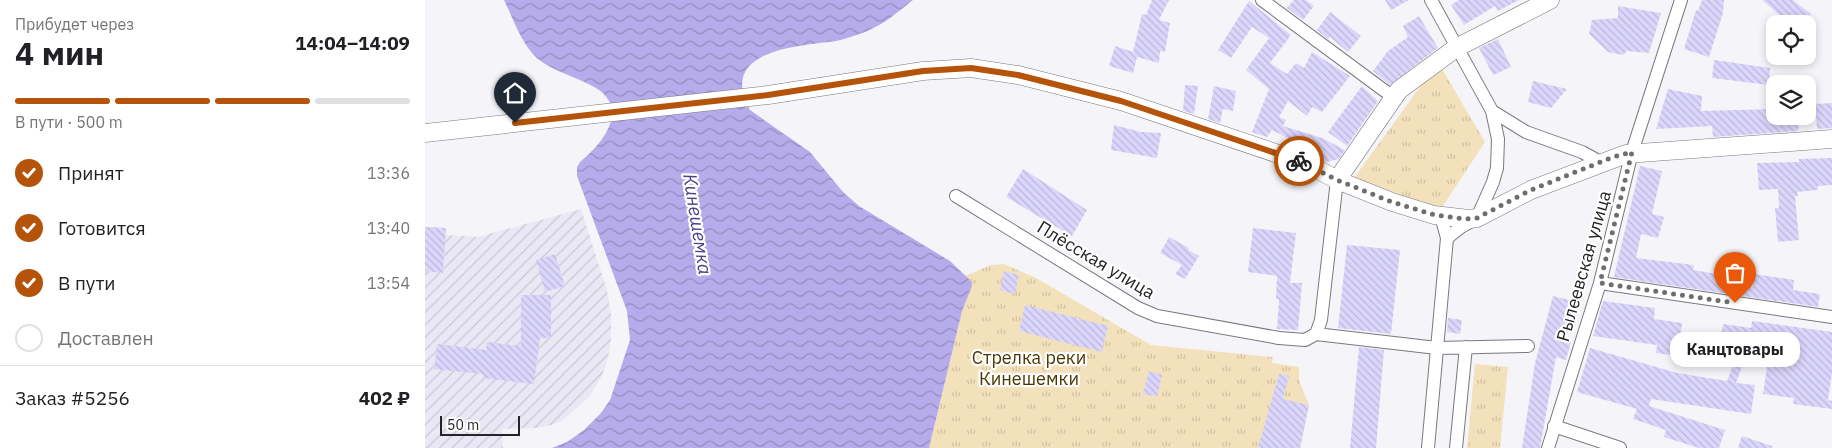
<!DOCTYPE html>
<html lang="ru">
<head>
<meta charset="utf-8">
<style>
  :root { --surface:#fff; --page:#f2f2f2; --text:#202124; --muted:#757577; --line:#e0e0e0; --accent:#b45309 }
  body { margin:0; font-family:"IBM Plex Sans",sans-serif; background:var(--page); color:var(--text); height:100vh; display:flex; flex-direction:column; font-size:19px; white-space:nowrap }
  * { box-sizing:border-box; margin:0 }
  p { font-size:16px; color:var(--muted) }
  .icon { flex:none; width:28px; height:28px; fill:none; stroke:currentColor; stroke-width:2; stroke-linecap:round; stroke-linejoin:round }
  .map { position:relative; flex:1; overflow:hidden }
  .drawer { display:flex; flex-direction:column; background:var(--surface); width:425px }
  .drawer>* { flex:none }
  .buttons { position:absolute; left:1341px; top:15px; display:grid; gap:10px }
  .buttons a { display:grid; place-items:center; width:50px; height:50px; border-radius:10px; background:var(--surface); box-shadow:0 2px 8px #0003; font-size:25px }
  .scale { position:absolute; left:15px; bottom:12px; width:80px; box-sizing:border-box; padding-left:5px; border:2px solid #252526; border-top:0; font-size:14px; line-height:18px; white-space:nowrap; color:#252526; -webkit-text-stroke:4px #fff; paint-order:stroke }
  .pin { position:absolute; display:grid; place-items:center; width:42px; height:42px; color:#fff; margin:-51px -21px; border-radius:50% 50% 50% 0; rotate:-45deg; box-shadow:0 0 5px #0007 }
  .pin .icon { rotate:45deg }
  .courier { position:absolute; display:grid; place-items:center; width:50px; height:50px; margin:-25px; border:4px solid #b45309; border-radius:50%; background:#fff; color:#222; box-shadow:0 1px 6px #0007 }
  .bubble { position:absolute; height:35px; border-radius:15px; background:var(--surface); box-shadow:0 2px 8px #0003; font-size:16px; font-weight:800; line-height:35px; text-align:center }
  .summary em { font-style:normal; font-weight:800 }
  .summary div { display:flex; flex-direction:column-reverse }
  .summary { display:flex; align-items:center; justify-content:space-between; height:85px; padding:0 15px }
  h1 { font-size:32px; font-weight:800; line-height:38px }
  .bar { display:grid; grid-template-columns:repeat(4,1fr); gap:8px 5px; align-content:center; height:60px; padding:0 15px }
  .bar i { height:6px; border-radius:4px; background:var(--line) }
  .bar .active { background:var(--accent) }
  .bar p { grid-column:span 4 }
  .line { display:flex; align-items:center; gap:12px; padding:0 15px; border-top:1px solid var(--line) }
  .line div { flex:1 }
  ol { padding:0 15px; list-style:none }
  li { display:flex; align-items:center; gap:15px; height:55px }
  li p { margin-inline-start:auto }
  li .icon { padding:5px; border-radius:50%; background:var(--accent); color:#fff; stroke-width:4 }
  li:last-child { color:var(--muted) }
  li i { width:28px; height:28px; border:2px solid var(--line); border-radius:50% }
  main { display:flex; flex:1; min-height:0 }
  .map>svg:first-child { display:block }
  .industrial { fill:url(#industrial-furrows) }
  .park { fill:url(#park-tufts) }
  .water { fill:url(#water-waves) }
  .building { fill:url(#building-back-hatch) }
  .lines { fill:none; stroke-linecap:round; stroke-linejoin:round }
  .street-casing { stroke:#79797d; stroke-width:14 }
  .secondary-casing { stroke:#79797d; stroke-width:19 }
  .street { stroke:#fff; stroke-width:12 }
  .secondary { stroke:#fff; stroke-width:18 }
  .done { stroke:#6e6e70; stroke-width:5; stroke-dasharray:0 9 }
  .route { stroke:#b45309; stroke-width:6 }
  .labels { text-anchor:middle; stroke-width:4.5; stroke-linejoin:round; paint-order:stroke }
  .street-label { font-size:18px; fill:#252526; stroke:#fff }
  .park-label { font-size:18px; fill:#4b3701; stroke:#fff }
  .water-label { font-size:19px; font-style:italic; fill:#503f89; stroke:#fff }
</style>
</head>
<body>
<main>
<section class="drawer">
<div class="summary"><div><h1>4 мин</h1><p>Прибудет через</p></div><em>14:04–14:09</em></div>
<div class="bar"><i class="active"></i><i class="active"></i><i class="active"></i><i></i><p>В пути · 500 m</p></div>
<ol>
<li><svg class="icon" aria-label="check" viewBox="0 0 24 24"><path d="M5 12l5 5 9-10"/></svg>Принят<p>13:36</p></li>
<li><svg class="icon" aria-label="check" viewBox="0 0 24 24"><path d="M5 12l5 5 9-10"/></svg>Готовится<p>13:40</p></li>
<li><svg class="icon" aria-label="check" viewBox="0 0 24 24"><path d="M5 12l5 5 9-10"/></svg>В пути<p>13:54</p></li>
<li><i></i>Доставлен</li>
</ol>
<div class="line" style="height:65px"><div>Заказ #5256</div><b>402 ₽</b></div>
</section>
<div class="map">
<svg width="1407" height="448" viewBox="0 0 1407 448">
  <defs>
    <pattern id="industrial-furrows" width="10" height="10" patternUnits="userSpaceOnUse" patternTransform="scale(1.25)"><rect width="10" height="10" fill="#eae8f4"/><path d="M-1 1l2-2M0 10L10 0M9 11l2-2" fill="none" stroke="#c9c7d1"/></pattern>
    <pattern id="park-tufts" width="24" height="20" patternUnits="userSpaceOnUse" patternTransform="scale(1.25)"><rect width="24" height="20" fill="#f3e1bb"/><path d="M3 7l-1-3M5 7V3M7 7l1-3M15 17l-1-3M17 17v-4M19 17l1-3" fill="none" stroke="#d0c1a1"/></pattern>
    <pattern id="water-waves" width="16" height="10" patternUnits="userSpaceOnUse" patternTransform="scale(1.25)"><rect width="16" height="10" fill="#b6aceb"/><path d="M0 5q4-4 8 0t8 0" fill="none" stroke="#948cbe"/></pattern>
    <pattern id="building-back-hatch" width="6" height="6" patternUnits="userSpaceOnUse" patternTransform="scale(1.25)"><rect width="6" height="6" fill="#dbd6fc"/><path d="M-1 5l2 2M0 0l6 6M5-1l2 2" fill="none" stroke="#bcb8d8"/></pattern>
  </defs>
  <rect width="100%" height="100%" fill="#f5f5f9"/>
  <path class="industrial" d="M 156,209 L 182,290 L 186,315 L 186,340 L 183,358 L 177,376 L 164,397 L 138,420 L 127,425 L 111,428 L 77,429 L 78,448 L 0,448 L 0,227 L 21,228 L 21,235 L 52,237 Z"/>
  <path class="park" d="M 1013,62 L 1060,142 L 1016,209 L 929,178 Z
    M 579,264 L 611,278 L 726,345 L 848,357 L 847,363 L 874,367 L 874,380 L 884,405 L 875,448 L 504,448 L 537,311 L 545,290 L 545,281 L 540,276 L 566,265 Z
    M 1050,364 L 1083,367 L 1075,448 L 1042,448 Z"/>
  <path class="water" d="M 79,0 L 488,0 C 473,12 458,25 440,32 C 431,35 420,39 411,41 C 375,46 291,49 325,110 L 385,152 L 418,192 L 434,206 L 525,261 L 546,281 L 547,286 L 537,311 L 504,448 L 127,448 L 142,442 L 159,430 L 176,413 L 185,400 L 205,340 L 202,311 L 152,176 L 152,167 L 155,162 C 176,145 206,110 171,88 C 153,77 129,72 113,59 C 96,44 89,20 79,0 Z"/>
  <path class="building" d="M 727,0 L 744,0 L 734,20 L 745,23 L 740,52 L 735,51 L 734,63 L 712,57 L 708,73 L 684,66 L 690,46 L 708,52 L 717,14 L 721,15 Z
    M 869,0 L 881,0 L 889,6 L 878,20 L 862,8 Z
    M 960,0 L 984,0 L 966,10 Z
    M 1034,0 L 1094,0 L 1073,11 L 1070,6 L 1039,25 L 1026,5 Z
    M 1277,0 L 1299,0 L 1298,13 L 1284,57 L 1259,49 L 1271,10 L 1273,11 Z
    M 1337,0 L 1368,0 L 1386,14 L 1377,24 L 1365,24 Z
    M 824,1 L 866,35 L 845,63 L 862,74 L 871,63 L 879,68 L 887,52 L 925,76 L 897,112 L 887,107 L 882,116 L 863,101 L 854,117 L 861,120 L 858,126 L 897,138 L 920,150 L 914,159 L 902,162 L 866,147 L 868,141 L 847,130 L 842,137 L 827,132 L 844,89 L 821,70 L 844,38 L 827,27 L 806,58 L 793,50 Z
    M 1193,6 L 1236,13 L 1224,53 L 1202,51 L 1198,55 L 1183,52 L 1164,34 L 1167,20 L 1193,18 Z
    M 905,12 L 936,36 L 923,52 L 905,37 L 903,39 L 892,30 Z
    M 994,16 L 1013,48 L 965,85 L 948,71 L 963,51 L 983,37 L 978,26 Z
    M 1073,39 L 1086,67 L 1068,75 L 1054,48 Z
    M 1289,60 L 1345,68 L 1344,85 L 1287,78 Z
    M 1108,81 L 1142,89 L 1126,108 L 1103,102 Z
    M 760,85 L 773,86 L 769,114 L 758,111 Z
    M 789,86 L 811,91 L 808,111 L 798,109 L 795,123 L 783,119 Z
    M 937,86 L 953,101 L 922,146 L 903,132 Z
    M 1243,89 L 1277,96 L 1276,111 L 1350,109 L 1350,116 L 1374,116 L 1373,131 L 1288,137 L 1287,126 L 1231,129 Z
    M 1407,103 L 1407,128 L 1392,129 L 1390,104 Z
    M 689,125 L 716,132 L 736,133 L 732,158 L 686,150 Z
    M 1407,158 L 1407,185 L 1393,186 L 1393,190 L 1372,192 L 1373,196 L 1370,196 L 1374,240 L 1353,242 L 1350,208 L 1354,208 L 1353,189 L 1334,190 L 1332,163 L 1374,162 L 1374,159 Z
    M 1215,166 L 1237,171 L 1227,214 L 1239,217 L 1233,238 L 1216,234 L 1211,258 L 1269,265 L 1268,270 L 1292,274 L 1290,282 L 1328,287 L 1329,274 L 1369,280 L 1368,290 L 1395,294 L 1393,307 L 1189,277 Z
    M 598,169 L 662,210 L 647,236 L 581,197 Z
    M 0,227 L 21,228 L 18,273 L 0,271 Z
    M 828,228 L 871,233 L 865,283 L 877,283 L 873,330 L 852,329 L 854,299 L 851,299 L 852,276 L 823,272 Z
    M 744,237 L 764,248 L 763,250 L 774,256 L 760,279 L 750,274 L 757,265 L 735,253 Z
    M 922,245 L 975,250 L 966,334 L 913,328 Z
    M 130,254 L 140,286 L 120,292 L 111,260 Z
    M 579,271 L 594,275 L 590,294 L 575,290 Z
    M 96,295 L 126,295 L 126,338 L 115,338 L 109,384 L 58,378 L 58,374 L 9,369 L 12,344 L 61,350 L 62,342 L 96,346 Z
    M 1128,296 L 1156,303 L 1148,332 L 1139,331 L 1138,340 L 1146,342 L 1141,360 L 1131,357 L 1115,448 L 1097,448 L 1110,363 Z
    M 1178,301 L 1230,308 L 1229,319 L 1257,323 L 1253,356 L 1231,353 L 1232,345 L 1168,336 Z
    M 600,305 L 683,326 L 677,352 L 594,331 Z
    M 1023,318 L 1037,320 L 1035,334 L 1022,332 Z
    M 1327,321 L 1407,332 L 1407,373 L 1403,400 L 1407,401 L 1407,409 L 1368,404 L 1369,398 L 1338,394 L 1345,347 L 1321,344 L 1319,361 L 1311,383 L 1330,385 L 1326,414 L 1226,399 L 1224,406 L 1300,430 L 1294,448 L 1274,448 L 1239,437 L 1241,430 L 1208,419 L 1212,409 L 1152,392 L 1165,348 L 1252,373 L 1302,381 L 1310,360 L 1293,358 L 1298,324 L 1326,328 Z
    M 934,347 L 959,350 L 951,448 L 925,448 Z
    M 724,371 L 737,375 L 732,397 L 718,394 Z
    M 854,374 L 864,376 L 858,399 L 884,405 L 875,448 L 833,448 Z
    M 1317,436 L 1347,446 L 1347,448 L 1313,448 Z"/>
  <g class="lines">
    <defs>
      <path id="street" d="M 837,0 L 968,97
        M 1006,0 L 1067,111 L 1073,139 L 1072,168 L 1068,182 L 1052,218 L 1036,227 L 1022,238
        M 1067,111 L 1101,132 L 1157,152 L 1177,163
        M 531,196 L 713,308 L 732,316 L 854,338 L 880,340 L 891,334
        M 1175,283 L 1407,317
        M 891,334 L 1012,348 L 1103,346
        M 891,334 L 896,320 L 912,180
        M 1129,426 L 1195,448
        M 1003,448 L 1022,238 L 1017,220 L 1009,215
        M 1031,448 L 1041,347
        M 1123,448 L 1175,283 L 1207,152 L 1256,0"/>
      <path id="secondary" d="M 0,133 L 343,95 L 498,71 L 546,68 L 593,75 L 696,101 L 883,164 L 912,180 L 967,202 L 1009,215 L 1044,219 L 1052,218 L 1106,190 L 1201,154 L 1407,139
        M 912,180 L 974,90 L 1031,48 L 1125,0"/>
    </defs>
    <use href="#street" class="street-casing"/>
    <use href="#secondary" class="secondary-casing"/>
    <use href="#street" class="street"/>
    <use href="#secondary" class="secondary"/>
  </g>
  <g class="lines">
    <path class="done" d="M 874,161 L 912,180 L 967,202 L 1010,215 L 1040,219 L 1052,218 L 1106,190 L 1188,157 L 1207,152 L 1175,283 L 1310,303"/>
    <path class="route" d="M 90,123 L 343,95 L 498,71 L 546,68 L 593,75 L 696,101 L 874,161"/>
  </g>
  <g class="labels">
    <g class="street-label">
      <text transform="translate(671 260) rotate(31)" y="6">Плёсская улица</text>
      <text transform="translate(1159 266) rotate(-74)" y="6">Рылеевская улица</text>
    </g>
    <g class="park-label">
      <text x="604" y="364">Стрелка реки<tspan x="604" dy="21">Кинешемки</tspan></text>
    </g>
    <g class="water-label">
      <text transform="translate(273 224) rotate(81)" y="7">Кинешемка</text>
    </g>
  </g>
</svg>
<div class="buttons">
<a><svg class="icon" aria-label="locate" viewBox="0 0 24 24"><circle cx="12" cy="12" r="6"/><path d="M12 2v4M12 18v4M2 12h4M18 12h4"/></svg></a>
<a><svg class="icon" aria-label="layers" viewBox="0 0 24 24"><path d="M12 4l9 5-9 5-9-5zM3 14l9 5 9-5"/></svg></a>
</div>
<div class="scale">50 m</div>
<div class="pin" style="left:1310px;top:303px;background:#ea580c"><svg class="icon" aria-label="bag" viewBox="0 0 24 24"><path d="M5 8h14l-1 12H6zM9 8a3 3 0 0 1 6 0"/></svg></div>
<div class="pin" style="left:90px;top:123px;background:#1f2937"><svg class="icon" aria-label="home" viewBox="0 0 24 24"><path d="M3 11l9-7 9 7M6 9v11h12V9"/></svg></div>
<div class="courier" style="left:874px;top:161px"><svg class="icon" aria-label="bike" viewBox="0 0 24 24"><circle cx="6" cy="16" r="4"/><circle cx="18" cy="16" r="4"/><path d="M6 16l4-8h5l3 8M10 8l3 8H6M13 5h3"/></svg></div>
<div class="bubble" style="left:1245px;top:332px;width:130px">Канцтовары</div>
</div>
</main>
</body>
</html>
